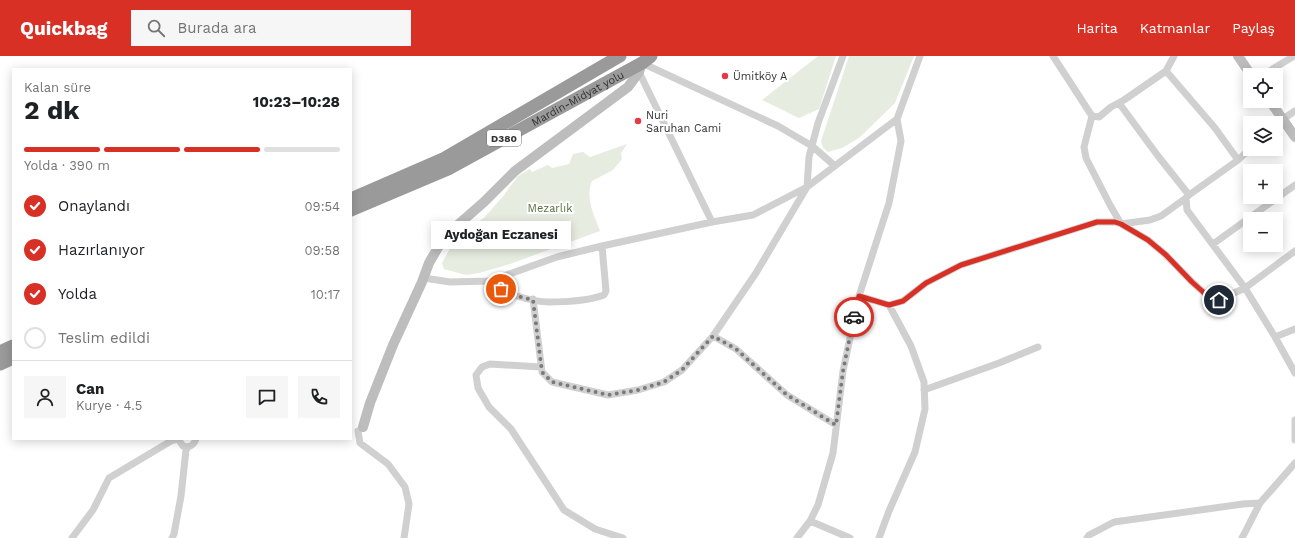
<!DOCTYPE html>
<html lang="tr">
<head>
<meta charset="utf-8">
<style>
  :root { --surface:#fff; --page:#f6f6f6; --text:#202124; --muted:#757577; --line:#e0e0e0; --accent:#d93025 }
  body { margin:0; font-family:"Work Sans",sans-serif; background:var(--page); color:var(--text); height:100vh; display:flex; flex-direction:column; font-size:15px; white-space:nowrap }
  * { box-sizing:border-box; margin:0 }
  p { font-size:13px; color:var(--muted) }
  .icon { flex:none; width:22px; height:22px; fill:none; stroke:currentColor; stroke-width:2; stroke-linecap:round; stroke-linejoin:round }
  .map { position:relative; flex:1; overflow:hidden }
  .sheet { position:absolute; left:12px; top:12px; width:340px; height:372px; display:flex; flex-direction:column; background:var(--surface); border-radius:0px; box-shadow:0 2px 10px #0003 }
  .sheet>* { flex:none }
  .buttons { position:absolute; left:1243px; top:12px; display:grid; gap:8px }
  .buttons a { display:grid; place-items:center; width:40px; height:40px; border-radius:0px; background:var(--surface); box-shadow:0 2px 10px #0003; font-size:20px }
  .pin { position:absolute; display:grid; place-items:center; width:34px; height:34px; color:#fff; margin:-17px; border:2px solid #fff; border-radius:50%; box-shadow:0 1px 4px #0007 }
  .courier { position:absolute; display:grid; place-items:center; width:40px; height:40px; margin:-20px; border:3px solid #d93025; border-radius:50%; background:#fff; color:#222; box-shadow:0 1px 5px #0007 }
  .bubble { position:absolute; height:28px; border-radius:0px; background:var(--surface); box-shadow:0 2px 10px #0003; font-size:13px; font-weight:700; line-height:28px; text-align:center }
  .summary em { font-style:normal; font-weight:700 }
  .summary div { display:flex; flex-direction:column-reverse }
  .summary { display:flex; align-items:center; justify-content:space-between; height:68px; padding:0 12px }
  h1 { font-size:26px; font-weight:700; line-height:30px }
  .bar { display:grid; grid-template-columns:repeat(4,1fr); gap:6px 4px; align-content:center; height:48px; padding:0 12px }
  .bar i { height:5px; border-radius:3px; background:var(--line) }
  .bar .on { background:var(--accent) }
  .bar p { grid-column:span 4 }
  .line { display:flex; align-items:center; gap:10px; padding:0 12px; border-top:1px solid var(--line) }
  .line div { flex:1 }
  .round { display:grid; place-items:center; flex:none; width:42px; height:42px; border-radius:0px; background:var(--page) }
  ol { padding:0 12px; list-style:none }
  li { display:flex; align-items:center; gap:12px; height:44px }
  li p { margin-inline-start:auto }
  li .icon { padding:4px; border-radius:50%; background:var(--accent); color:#fff; stroke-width:4 }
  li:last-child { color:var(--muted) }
  li i { width:22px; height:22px; border:2px solid var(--line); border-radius:50% }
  header { display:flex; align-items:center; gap:24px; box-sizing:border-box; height:56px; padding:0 20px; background:var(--accent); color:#fff }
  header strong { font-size:19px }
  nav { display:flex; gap:22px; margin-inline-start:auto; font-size:14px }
  .search { width:280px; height:36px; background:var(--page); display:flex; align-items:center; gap:10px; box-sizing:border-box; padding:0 14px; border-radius:0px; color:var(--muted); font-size:15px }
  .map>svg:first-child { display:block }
  .green { fill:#e6ecdf }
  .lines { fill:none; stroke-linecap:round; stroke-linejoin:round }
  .street { stroke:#d0d0d0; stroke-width:7 }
  .secondary { stroke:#bdbdbd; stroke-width:10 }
  .highway { stroke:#9a9a9a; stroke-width:13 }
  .done { stroke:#7a7a7a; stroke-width:4; stroke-dasharray:0 7.2 }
  .route { stroke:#d93025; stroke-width:5 }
  .poi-dot { fill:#e63946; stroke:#fff; stroke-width:1.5 }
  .labels { text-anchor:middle; stroke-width:4; stroke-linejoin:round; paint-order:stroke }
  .shield { fill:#fff; stroke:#707070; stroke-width:1 }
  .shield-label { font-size:10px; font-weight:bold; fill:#333 }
  .poi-label { font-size:11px; fill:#333; stroke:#fff; text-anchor:start }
  .street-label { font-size:11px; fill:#333; stroke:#fff }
  .park-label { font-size:11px; fill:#56703f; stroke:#fff }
</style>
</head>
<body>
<header>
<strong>Quickbag</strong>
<div class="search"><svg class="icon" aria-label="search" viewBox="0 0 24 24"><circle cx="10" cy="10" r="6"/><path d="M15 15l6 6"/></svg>Burada ara</div>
<nav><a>Harita</a><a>Katmanlar</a><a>Paylaş</a></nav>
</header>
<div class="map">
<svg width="1295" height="482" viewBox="0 0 1295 482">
  <rect width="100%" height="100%" fill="#fff"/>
  <path class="green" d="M 818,0 L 836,0 L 819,53 L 799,62 L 762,44 Z
    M 849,0 L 914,0 L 895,47 L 859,82 L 842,92 L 828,96 C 824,93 822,91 821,85 Z
    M 627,88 L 621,97 L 622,103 L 613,114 L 592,125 C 585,142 594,159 600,175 L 507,209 L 479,217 L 466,219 L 444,213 L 442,207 L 453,187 L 460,178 L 484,162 L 504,139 L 518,120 L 530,113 L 532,116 L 548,109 L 552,112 L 569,108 L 573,98 L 583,96 L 590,101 Z"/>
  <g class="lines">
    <path class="street" d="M 1053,0 L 1092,60 L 1099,61 L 1111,51 L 1124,44 L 1166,15 L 1174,0
      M 642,7 L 778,70 L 812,90 L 835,110
      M 1166,15 L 1215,72 L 1238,104
      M 639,16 L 712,166
      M 1263,19 L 1294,0
      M 1119,47 L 1158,100 L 1189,139
      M 1092,60 L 1084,91 L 1086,102 L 1110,149 L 1121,168 L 1148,184 L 1166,199 L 1192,226 L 1211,243 L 1219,244 L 1245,232 L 1295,195
      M 1276,69 L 1283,63 L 1295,55
      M 1186,142 L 1187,154 L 1245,232 L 1275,281 L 1295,273
      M 1213,188 L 1295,129
      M 424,222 L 450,226 L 490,225 L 557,201 L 602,190 L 712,166 L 753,159 L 807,131 L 897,63 L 920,0
      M 490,225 C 498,237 534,246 549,246 C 567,246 587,245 604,239 L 606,235 L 602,190
      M 859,240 L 889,249 L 903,245 L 926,227 L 961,209 L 1097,166 L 1115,166 L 1121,168 L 1150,164 L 1161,160 L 1186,142 L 1189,139 L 1238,104 L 1250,93
      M 533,243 L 542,316 L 552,326 L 608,339 L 638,334 L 664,326 L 682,314 L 713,280 L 756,217 L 807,131 L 809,101 L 818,67 L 843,0
      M 713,280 L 736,293 L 787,339 L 836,369
      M 1275,281 L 1295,317
      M 541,311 L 490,308 L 482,311 L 476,319 L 478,332 L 489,351 L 511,373 L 564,454 L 595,473 L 623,482
      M 924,334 L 999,307 L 1038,291
      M 1295,364 L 1295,384
      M 358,375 L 360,387 L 388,408 L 405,431 L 409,448 L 404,482
      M 810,465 L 850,482
      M 72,482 L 93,454 L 109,422 L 171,385 L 178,383 L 183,390 C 189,392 194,389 196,383
      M 172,482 L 174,478 L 181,440 L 186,394 L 188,391
      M 797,482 L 810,465 L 818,449 L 833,397 L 843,315 L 859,240 L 889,147 L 901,85 L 897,63
      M 879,482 L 889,455 L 915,396 L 925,353 L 924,326 L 911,290 L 889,249
      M 1087,482 L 1089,479 L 1114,466 L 1243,448 L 1260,447 L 1295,407
      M 1242,482 L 1260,447"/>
    <path class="secondary" d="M 1238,0 L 1251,19
      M 1270,45 L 1295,81
      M 363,371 L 370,347 L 393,289 L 422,226 L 429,207 L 444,181 L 484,146 L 515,115 L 628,31 L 639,16 L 642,7"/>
    <g class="highway">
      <path d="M 351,143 L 443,103 L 620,0"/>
      <path id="s1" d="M 351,154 L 448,113 L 642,7 L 651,0"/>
      <path d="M 0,296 L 13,290"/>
      <path d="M 0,308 L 13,302"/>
    </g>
  </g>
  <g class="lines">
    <path class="done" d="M 501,233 L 509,238 L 533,244 L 542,316 L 552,326 L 608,339 L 638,334 L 664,326 L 682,314 L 713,280 L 736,293 L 787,339 L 836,369 L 843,315 L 854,261"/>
    <path class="route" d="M 854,261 L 859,240 L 889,249 L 903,245 L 926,227 L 961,209 L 1097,166 L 1115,166 L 1121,168 L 1148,184 L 1166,199 L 1192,226 L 1211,243 L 1219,244"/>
  </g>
  <g class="poi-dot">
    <circle cx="725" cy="20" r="4"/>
    <circle cx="638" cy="65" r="4"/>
  </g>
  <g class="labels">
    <rect class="shield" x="487" y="74" width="34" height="16" rx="3"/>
    <g class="shield-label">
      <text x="504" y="86">D380</text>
    </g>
    <g class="poi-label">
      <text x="733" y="24">Ümitköy A</text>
      <text x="646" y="63">Nuri<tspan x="646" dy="13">Saruhan Cami</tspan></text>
    </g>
    <g class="street-label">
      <text dy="4" stroke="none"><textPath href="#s1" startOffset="253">Mardin-Midyat yolu</textPath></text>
    </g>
    <g class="park-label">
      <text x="550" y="156">Mezarlık</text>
    </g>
  </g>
</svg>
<div class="buttons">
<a><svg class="icon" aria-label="locate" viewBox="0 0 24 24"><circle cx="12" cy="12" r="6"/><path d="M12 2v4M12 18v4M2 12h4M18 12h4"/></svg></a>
<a><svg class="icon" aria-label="layers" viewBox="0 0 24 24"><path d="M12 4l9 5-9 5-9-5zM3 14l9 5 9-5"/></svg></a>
<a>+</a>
<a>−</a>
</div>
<div class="pin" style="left:501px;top:233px;background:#ea580c"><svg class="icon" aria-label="bag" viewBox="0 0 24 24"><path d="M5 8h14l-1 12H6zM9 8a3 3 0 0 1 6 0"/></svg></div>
<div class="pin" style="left:1219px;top:244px;background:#1f2937"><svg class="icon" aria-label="home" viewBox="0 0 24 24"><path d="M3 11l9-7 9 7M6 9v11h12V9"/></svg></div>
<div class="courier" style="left:854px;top:261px"><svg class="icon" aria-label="car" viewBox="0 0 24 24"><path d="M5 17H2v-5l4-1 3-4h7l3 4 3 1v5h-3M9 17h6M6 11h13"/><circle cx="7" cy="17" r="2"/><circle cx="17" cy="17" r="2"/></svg></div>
<div class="bubble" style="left:431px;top:165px;width:140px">Aydoğan Eczanesi</div>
<section class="sheet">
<div class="summary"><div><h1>2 dk</h1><p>Kalan süre</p></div><em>10:23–10:28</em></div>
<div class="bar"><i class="on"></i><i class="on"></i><i class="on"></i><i></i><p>Yolda · 390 m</p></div>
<ol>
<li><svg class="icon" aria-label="check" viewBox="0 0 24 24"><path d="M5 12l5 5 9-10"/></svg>Onaylandı<p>09:54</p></li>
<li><svg class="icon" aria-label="check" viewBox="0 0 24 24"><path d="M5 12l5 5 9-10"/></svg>Hazırlanıyor<p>09:58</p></li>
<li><svg class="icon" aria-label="check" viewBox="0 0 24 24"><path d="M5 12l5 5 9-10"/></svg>Yolda<p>10:17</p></li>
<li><i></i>Teslim edildi</li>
</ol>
<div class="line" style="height:72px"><a class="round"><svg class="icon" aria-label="person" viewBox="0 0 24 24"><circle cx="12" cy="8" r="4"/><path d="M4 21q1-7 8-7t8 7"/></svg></a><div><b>Can</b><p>Kurye · 4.5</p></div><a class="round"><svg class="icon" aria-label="chat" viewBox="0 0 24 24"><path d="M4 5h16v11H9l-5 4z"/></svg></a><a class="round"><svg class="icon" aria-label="phone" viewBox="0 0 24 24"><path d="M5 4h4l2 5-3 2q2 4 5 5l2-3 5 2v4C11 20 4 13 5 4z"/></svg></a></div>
</section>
</div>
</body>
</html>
